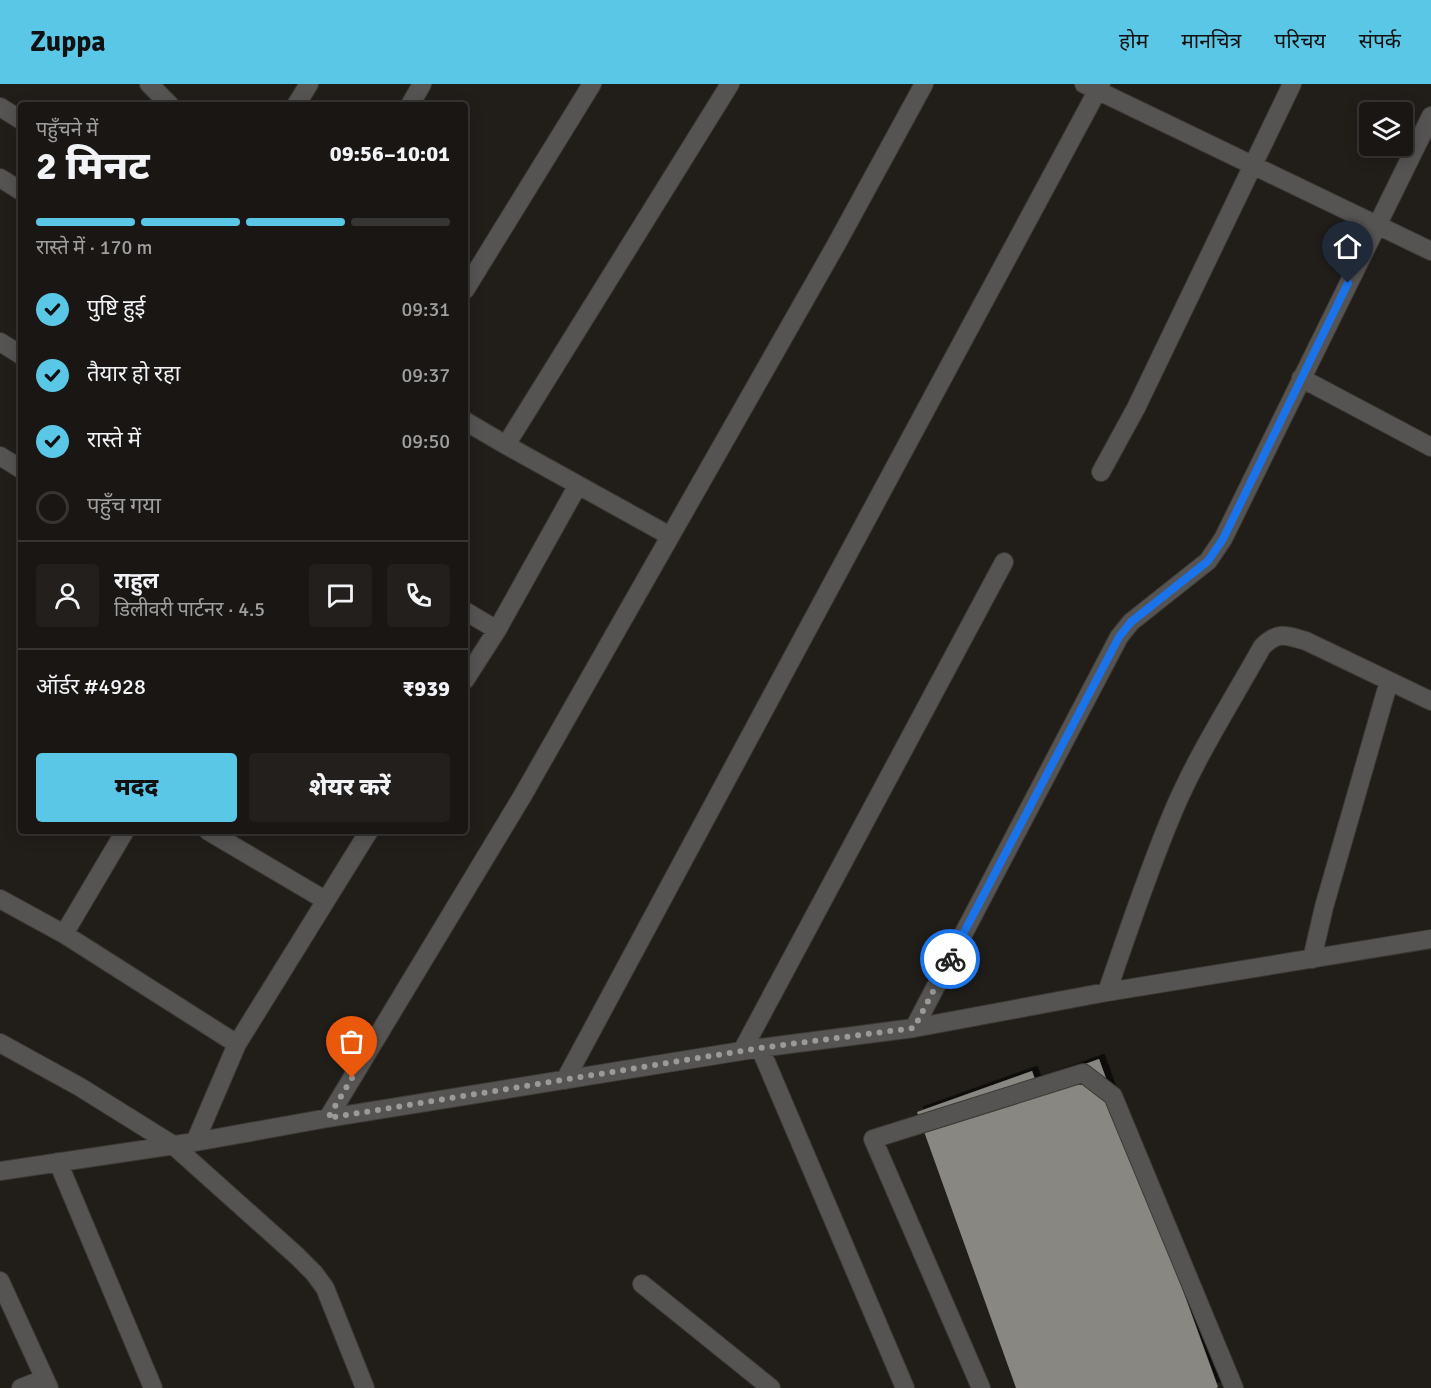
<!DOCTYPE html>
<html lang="hi">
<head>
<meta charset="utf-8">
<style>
  :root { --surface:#191614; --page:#221f1d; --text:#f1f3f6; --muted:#9f9fa0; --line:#373534; --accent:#5bc7e7 }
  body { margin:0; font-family:Signika,"Noto Sans Devanagari",sans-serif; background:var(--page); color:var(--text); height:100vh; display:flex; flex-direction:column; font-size:22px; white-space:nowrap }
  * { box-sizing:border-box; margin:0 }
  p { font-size:20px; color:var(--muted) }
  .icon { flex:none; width:33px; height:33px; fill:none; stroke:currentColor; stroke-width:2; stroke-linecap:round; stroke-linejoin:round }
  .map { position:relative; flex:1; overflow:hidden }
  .panel { position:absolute; left:18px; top:18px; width:450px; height:732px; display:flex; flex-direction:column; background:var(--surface); border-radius:6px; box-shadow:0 3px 15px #0003,0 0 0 2px var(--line) }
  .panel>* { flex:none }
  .tools { position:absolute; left:1359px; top:18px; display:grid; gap:12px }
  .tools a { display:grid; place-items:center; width:54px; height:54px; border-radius:6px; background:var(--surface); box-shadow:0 3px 15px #0003,0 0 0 2px var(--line); font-size:30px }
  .pin { position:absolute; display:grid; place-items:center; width:51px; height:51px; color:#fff; margin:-62px -26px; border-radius:50% 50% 50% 0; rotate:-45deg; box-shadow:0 0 6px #0007 }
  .pin .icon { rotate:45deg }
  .courier { position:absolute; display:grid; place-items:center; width:60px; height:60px; margin:-30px; border:4px solid #1a73e8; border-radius:50%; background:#fff; color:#222; box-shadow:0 2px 8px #0007 }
  .overview em { font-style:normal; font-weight:800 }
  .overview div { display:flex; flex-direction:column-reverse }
  .overview { display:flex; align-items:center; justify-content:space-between; height:102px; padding:0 18px }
  h1 { font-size:39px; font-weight:800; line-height:45px }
  .bar { display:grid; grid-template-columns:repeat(4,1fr); gap:9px 6px; align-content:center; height:72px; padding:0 18px }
  .bar i { height:8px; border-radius:4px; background:var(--line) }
  .bar .on { background:var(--accent) }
  .bar p { grid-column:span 4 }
  .line { display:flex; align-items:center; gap:15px; padding:0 18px; border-top:2px solid var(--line) }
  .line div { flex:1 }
  .round { display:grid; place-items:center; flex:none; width:63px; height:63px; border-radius:6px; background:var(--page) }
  ol { padding:0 18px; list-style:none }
  li { display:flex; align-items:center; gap:18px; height:66px }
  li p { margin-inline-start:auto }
  li .icon { padding:6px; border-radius:50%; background:var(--accent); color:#111; stroke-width:4 }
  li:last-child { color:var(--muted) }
  li i { width:33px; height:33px; border:3px solid var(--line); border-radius:50% }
  .primary-button { display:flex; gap:12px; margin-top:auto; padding:12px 18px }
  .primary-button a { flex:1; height:69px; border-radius:6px; background:var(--accent); color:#111; font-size:24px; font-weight:800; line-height:69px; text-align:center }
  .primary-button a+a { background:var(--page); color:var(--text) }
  header { display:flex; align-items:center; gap:36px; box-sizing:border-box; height:84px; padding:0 30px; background:var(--accent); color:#111 }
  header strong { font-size:28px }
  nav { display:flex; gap:33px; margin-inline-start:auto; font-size:21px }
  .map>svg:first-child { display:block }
  .building { fill:#888781; filter:url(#shadow) }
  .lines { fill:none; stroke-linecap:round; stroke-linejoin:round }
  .minor-casing { stroke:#3c3935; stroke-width:20 }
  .minor { stroke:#565353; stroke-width:18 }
  .done { stroke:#9c9a97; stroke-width:6; stroke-dasharray:0 10.8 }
  .route { stroke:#1a73e8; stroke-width:8 }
</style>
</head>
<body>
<header>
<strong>Zuppa</strong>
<nav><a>होम</a><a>मानचित्र</a><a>परिचय</a><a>संपर्क</a></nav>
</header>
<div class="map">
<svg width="1431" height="1304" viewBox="0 0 1431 1304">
  <defs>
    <filter id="shadow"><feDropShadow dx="5.5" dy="-5.5" stdDeviation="0" flood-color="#0009"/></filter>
  </defs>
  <rect width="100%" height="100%" fill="#211e1a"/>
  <path class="building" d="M 1099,975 L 1218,1303 L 1216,1304 L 1016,1304 L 917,1028 L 1032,987 L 1036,998 Z"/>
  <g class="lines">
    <defs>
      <path id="minor" d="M 149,0 L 170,21
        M 1084,0 L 1431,167
        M 296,21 L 309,0
        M 410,21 L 422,0
        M 0,23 L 21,36
        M 0,94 L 21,107
        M 465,206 L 592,0
        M 0,258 L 21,271
        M 1301,294 L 1431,363
        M 465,337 L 506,361 L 730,0
        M 506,361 L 670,452
        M 0,372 L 21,385
        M 1101,388 L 1136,324 L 1292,0
        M 465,527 L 497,546 L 465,596
        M 497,546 L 578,401
        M 208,747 L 325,816
        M 0,815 L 64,850 L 237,960
        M 64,850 L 125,747
        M 1312,875 L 1324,823 L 1389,597
        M 1107,908 C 1128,848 1148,787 1173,728 C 1197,671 1232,617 1262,563 C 1278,547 1285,551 1306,557 L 1431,617
        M 914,944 L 1119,553 L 1131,538 L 1208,477 L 1223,455 L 1431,32
        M 0,959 L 80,1003 L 173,1061 L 297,1172 L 314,1189 L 325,1204 L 365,1304
        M 760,964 L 905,1304
        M 742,967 L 1004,478
        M 565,996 L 1101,0
        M 328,1034 L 523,711 L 836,161 L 924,0
        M 195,1058 L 237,960 L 369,747
        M 58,1078 L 153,1304
        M 0,1087 L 195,1058 L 328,1034 L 760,964 L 914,944 L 1107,908 L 1431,855
        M 0,1197 L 49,1304
        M 642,1200 L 771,1304
        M 21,1304 L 44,1295
        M 981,1304 L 873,1055 L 1083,989 L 1113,1012 L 1234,1304"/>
    </defs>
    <use href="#minor" class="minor-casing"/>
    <use href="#minor" class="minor"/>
  </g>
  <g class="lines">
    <path class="done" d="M 352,994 L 328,1034 L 760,964 L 914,944 L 950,875"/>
    <path class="route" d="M 950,875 L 1119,553 L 1131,538 L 1208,477 L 1223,455 L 1348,199"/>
  </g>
</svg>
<div class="tools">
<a><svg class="icon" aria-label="layers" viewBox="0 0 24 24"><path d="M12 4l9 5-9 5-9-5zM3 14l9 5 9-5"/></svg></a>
</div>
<div class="pin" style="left:352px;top:994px;background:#ea580c"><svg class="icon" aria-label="bag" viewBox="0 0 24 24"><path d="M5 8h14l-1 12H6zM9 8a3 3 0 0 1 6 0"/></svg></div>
<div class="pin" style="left:1348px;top:199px;background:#1f2937"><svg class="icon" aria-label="home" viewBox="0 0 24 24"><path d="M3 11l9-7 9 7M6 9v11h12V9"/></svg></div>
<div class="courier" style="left:950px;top:875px"><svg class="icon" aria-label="bike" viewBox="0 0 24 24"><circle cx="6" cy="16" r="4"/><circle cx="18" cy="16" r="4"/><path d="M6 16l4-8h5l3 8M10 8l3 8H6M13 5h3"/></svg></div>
<section class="panel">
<div class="overview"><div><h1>2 मिनट</h1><p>पहुँचने में</p></div><em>09:56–10:01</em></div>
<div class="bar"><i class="on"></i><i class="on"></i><i class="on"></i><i></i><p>रास्ते में · 170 m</p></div>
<ol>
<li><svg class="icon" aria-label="check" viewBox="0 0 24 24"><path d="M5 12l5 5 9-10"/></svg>पुष्टि हुई<p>09:31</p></li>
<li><svg class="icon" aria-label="check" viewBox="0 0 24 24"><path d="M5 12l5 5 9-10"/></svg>तैयार हो रहा<p>09:37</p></li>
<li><svg class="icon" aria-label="check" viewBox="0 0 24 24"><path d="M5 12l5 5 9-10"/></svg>रास्ते में<p>09:50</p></li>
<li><i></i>पहुँच गया</li>
</ol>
<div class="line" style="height:108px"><a class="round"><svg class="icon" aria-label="person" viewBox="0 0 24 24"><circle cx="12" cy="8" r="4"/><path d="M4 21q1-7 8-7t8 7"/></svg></a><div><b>राहुल</b><p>डिलीवरी पार्टनर · 4.5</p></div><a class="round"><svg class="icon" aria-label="chat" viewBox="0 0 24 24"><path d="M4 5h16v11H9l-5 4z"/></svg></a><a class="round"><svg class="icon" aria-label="phone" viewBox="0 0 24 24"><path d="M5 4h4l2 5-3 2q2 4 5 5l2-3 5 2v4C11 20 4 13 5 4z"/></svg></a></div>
<div class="line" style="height:78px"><div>ऑर्डर #4928</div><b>₹939</b></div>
<div class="primary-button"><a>मदद</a><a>शेयर करें</a></div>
</section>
</div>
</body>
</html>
